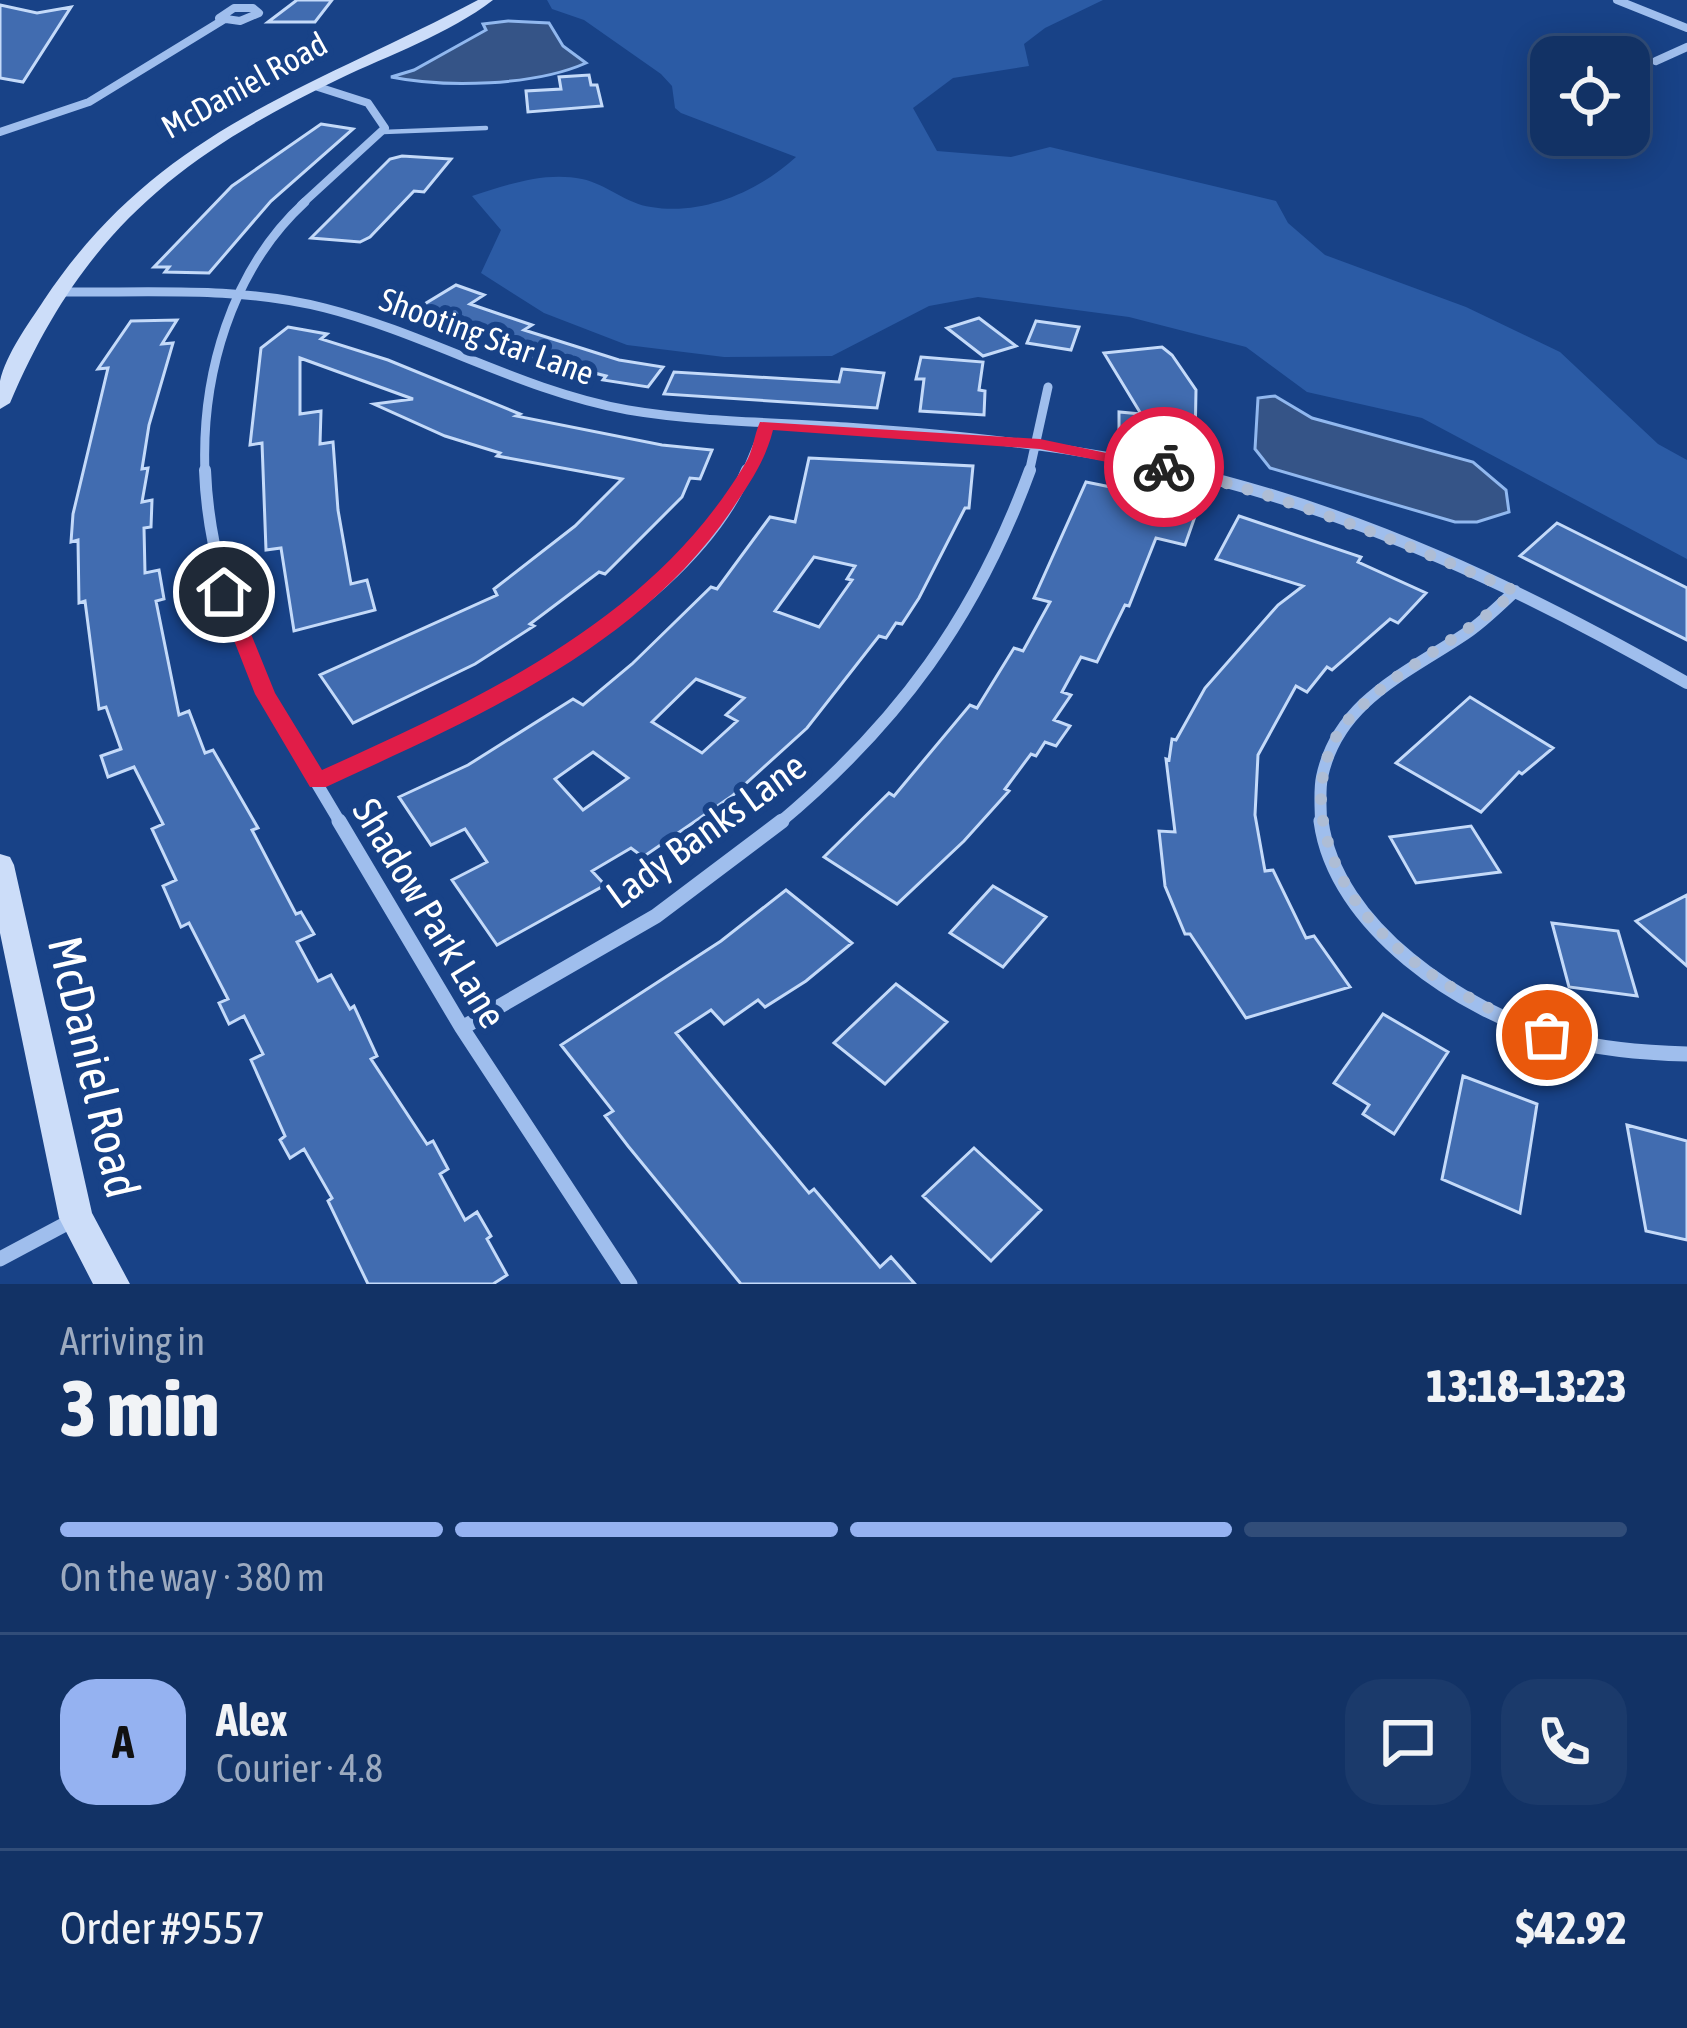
<!DOCTYPE html>
<html lang="en">
<head>
<meta charset="utf-8">
<style>
  :root { --surface:#123265; --page:#1b3a6b; --text:#f1f3f6; --muted:#9caabf; --line:#314d79; --accent:#95b2f1 }
  body { margin:0; font-family:"Asap Condensed",sans-serif; background:var(--page); color:var(--text); height:100vh; display:flex; flex-direction:column; font-size:45px; white-space:nowrap }
  * { box-sizing:border-box; margin:0 }
  p { font-size:39px; color:var(--muted) }
  .icon { flex:none; width:66px; height:66px; fill:none; stroke:currentColor; stroke-width:2; stroke-linecap:round; stroke-linejoin:round }
  .map { position:relative; height:1284px; overflow:hidden }
  .details { display:flex; flex-direction:column; background:var(--surface); flex:1 }
  .details>* { flex:none }
  .fabs { position:absolute; left:1530px; top:36px; display:grid; gap:24px }
  .fabs a { display:grid; place-items:center; width:120px; height:120px; border-radius:24px; background:var(--surface); box-shadow:0 6px 30px #0003,0 0 0 3px var(--line); font-size:60px }
  .pin { position:absolute; display:grid; place-items:center; width:102px; height:102px; color:#fff; margin:-51px; border:6px solid #fff; border-radius:50%; box-shadow:0 3px 12px #0007 }
  .courier { position:absolute; display:grid; place-items:center; width:120px; height:120px; margin:-60px; border:9px solid #e11d48; border-radius:50%; background:#fff; color:#222; box-shadow:0 3px 15px #0007 }
  .headline em { font-style:normal; font-weight:800 }
  .headline div { display:flex; flex-direction:column-reverse }
  .headline { display:flex; align-items:center; justify-content:space-between; height:204px; padding:0 60px }
  h1 { font-size:78px; font-weight:800; line-height:90px }
  .bar { display:grid; grid-template-columns:repeat(4,1fr); gap:18px 12px; align-content:center; height:144px; padding:0 60px }
  .bar i { height:15px; border-radius:9px; background:var(--line) }
  .bar .on { background:var(--accent) }
  .bar p { grid-column:span 4 }
  .line { display:flex; align-items:center; gap:30px; padding:0 60px; border-top:3px solid var(--line) }
  .line div { flex:1 }
  .round { display:grid; place-items:center; flex:none; width:126px; height:126px; border-radius:36px; background:var(--page) }
  .map>svg:first-child { display:block }
  .green { fill:#2b5ba5 }
  .water { fill:#355487; stroke:#91b8ef; stroke-width:3 }
  .building { fill:#416cb0; stroke:#c4daf9; stroke-width:3; fill-rule:evenodd }
  .lines { fill:none; stroke-linecap:round; stroke-linejoin:round }
  .lane { stroke:#9fbeed; stroke-width:4.5 }
  .street-far3 { stroke:#9fbeed; stroke-width:8 }
  .street-far2 { stroke:#9fbeed; stroke-width:9 }
  .street-far1 { stroke:#9fbeed; stroke-width:12 }
  .street { stroke:#9fbeed; stroke-width:15 }
  .secondary { fill:#ccddf9; fill-rule:evenodd }
  .route { fill:#e11d48 }
  .done { stroke:#aebdd5; stroke-width:12; stroke-dasharray:0 21.6 }
  .labels { text-anchor:middle; stroke-width:12; stroke-linejoin:round; paint-order:stroke }
  .far-street-label { font-size:33px; fill:#fff; stroke:#184287 }
  .street-label { font-size:39px; fill:#fff; stroke:#184287 }
  .near-street-label { font-size:48px; fill:#fff; stroke:#184287 }
</style>
</head>
<body>
<div class="map">
<svg width="1687" height="1284" viewBox="0 0 1687 1284">
  <rect width="100%" height="100%" fill="#184287"/>
  <path class="green" d="M 547,0 L 1103,0 L 1045,28 L 1024,44 L 1029,66 L 953,78 L 913,108 L 937,151 L 1011,157 L 1050,147 L 1276,201 L 1288,223 L 1325,255 L 1466,307 L 1560,352 L 1658,444 L 1687,460 L 1687,559 L 1422,418 L 1307,392 L 1246,347 L 1129,317 L 978,297 L 929,306 L 832,356 L 724,357 L 627,345 L 544,313 L 481,273 L 501,230 L 472,196 C 506,185 545,171 582,179 C 606,184 627,204 651,207 C 703,216 759,191 796,157 L 681,113 L 675,108 L 672,86 L 661,74 L 584,20 L 552,9 Z"/>
  <path class="water" d="M 508,21 L 549,23 L 563,46 L 586,63 C 534,86 446,88 391,77 L 414,70 L 486,30 L 483,24 Z
    M 1275,396 L 1312,418 L 1473,462 L 1506,490 L 1509,512 L 1477,522 L 1455,522 L 1270,468 L 1255,449 L 1258,398 Z"/>
  <path class="building" d="M 297,0 L 332,0 L 315,22 L 268,22 Z
    M 0,5 L 37,13 L 71,7 L 23,82 L 0,78 Z
    M 589,75 L 591,85 L 597,85 L 602,106 L 528,112 L 526,91 L 561,89 L 559,77 Z
    M 321,124 L 353,129 L 271,201 L 209,273 L 165,272 L 169,267 L 154,267 L 232,186 Z
    M 402,156 L 451,159 L 424,192 L 414,191 L 370,237 L 360,242 L 311,238 L 390,159 Z
    M 456,285 L 484,295 L 470,304 L 532,325 L 524,330 L 619,360 L 663,367 L 648,387 L 603,380 L 606,376 L 516,353 L 519,350 L 413,311 Z
    M 979,318 L 1016,346 L 983,356 L 947,328 Z
    M 177,320 L 162,344 L 173,343 L 149,425 L 142,469 L 148,468 L 142,502 L 152,500 L 151,527 L 144,528 L 145,573 L 159,570 L 164,599 L 156,601 L 179,715 L 189,711 L 205,753 L 213,750 L 258,828 L 252,830 L 296,914 L 301,912 L 314,934 L 297,942 L 318,981 L 331,975 L 350,1009 L 354,1006 L 377,1056 L 371,1059 L 427,1144 L 433,1141 L 448,1169 L 440,1174 L 465,1220 L 477,1212 L 491,1236 L 487,1239 L 507,1275 L 493,1284 L 368,1284 L 328,1201 L 332,1198 L 304,1149 L 290,1158 L 280,1140 L 285,1136 L 251,1060 L 263,1054 L 244,1016 L 229,1024 L 219,1003 L 228,999 L 189,923 L 181,927 L 163,886 L 176,880 L 152,829 L 163,824 L 134,767 L 108,777 L 101,756 L 121,749 L 106,707 L 99,709 L 85,601 L 79,603 L 78,540 L 71,542 L 73,514 L 108,368 L 98,369 L 131,321 Z
    M 1036,321 L 1079,327 L 1071,350 L 1027,343 Z
    M 288,327 L 327,334 L 321,339 L 388,360 L 520,414 L 516,416 L 662,445 L 712,450 L 700,479 L 690,478 L 682,497 L 605,574 L 599,572 L 530,624 L 534,626 L 475,664 L 353,723 L 320,675 L 497,595 L 494,589 L 575,526 L 622,479 L 497,456 L 500,453 L 445,436 L 374,404 L 413,399 L 300,358 L 300,414 L 321,411 L 320,444 L 333,442 L 338,510 L 351,584 L 367,580 L 375,610 L 294,631 L 281,548 L 266,550 L 262,443 L 250,445 L 261,348 Z
    M 1162,347 L 1172,355 L 1196,390 L 1195,443 L 1119,436 L 1119,412 L 1141,414 L 1104,353 Z
    M 921,357 L 983,362 L 979,390 L 985,391 L 984,415 L 920,411 L 924,379 L 916,379 Z
    M 842,369 L 884,373 L 877,408 L 664,394 L 674,372 L 839,382 Z
    M 809,458 L 973,466 L 969,508 L 965,508 L 919,598 L 902,624 L 896,623 L 886,638 L 879,636 L 807,728 L 732,796 L 643,857 L 631,848 L 592,871 L 605,885 L 497,945 L 452,880 L 487,862 L 465,829 L 431,845 L 399,797 L 468,765 L 573,699 L 583,705 L 632,664 L 711,587 L 717,589 L 770,517 L 795,522 ZM 814,557 L 855,566 L 847,579 L 852,580 L 819,627 L 775,611 ZM 696,679 L 744,698 L 726,715 L 737,721 L 702,753 L 652,722 ZM 593,752 L 628,778 L 583,810 L 555,779 Z
    M 1086,482 L 1199,505 L 1185,545 L 1156,538 L 1129,606 L 1125,605 L 1097,662 L 1081,657 L 1062,692 L 1071,695 L 1054,720 L 1070,726 L 1056,746 L 1045,742 L 1036,756 L 1031,754 L 1005,789 L 1009,791 L 964,841 L 897,904 L 824,857 L 889,793 L 894,796 L 970,705 L 977,708 L 1014,648 L 1023,651 L 1050,602 L 1034,598 Z
    M 1239,516 L 1361,557 L 1358,562 L 1426,593 L 1398,623 L 1390,619 L 1332,670 L 1327,667 L 1307,692 L 1296,686 L 1258,755 L 1255,815 L 1265,871 L 1273,870 L 1306,938 L 1314,936 L 1350,987 L 1246,1018 L 1190,934 L 1185,934 L 1165,886 L 1159,831 L 1175,832 L 1166,759 L 1169,760 L 1172,739 L 1176,740 L 1205,688 L 1278,605 L 1303,586 L 1216,559 Z
    M 1557,523 L 1687,588 L 1687,640 L 1520,556 Z
    M 1470,697 L 1553,748 L 1522,774 L 1519,772 L 1481,812 L 1396,763 Z
    M 1471,826 L 1500,872 L 1416,883 L 1390,837 Z
    M 993,886 L 1046,917 L 1003,967 L 950,933 Z
    M 786,890 L 852,943 L 806,981 L 765,1007 L 758,1000 L 724,1024 L 711,1010 L 676,1033 L 809,1193 L 814,1189 L 880,1267 L 891,1257 L 915,1284 L 741,1284 L 628,1146 L 605,1116 L 613,1111 L 561,1045 L 721,941 Z
    M 1687,895 L 1687,966 L 1636,921 Z
    M 1552,923 L 1618,931 L 1637,996 L 1569,987 Z
    M 896,984 L 947,1022 L 885,1084 L 834,1043 Z
    M 1383,1014 L 1448,1052 L 1394,1134 L 1363,1114 L 1369,1105 L 1334,1083 Z
    M 1463,1076 L 1537,1104 L 1520,1213 L 1442,1179 Z
    M 1627,1125 L 1687,1141 L 1687,1240 L 1646,1231 Z
    M 974,1148 L 1041,1210 L 991,1261 L 923,1196 Z"/>
  <g class="lines">
    <path class="lane" d="M 383,132 L 486,128"/>
    <path class="street-far3" d="M 1617,0 L 1687,28
      M 234,8 L 253,8 L 259,13 L 240,21 L 219,18 Z
      M 1656,61 L 1687,47
      M 0,132 L 89,102 L 223,20
      M 301,205 L 385,128 L 368,103 L 318,87"/>
    <path class="street-far2" d="M 61,292 C 149,293 239,286 325,308 C 428,334 522,391 628,410 C 699,422 774,422 846,427 C 963,435 1076,447 1190,473
      M 205,473 C 201,375 231,270 305,202
      M 746,473 L 766,425
      M 1029,473 L 1048,387"/>
    <path class="street-far1" d="M 205,470 C 210,605 273,711 341,824
      M 1177,470 C 1359,511 1526,591 1687,683
      M 318,781 C 456,720 686,617 747,470
      M 778,824 C 899,723 976,617 1030,470
      M 1321,824 C 1321,809 1319,791 1322,777 C 1338,701 1407,673 1465,634 C 1483,622 1499,606 1515,591"/>
    <path class="street" d="M 339,821 L 462,1028 L 630,1284
      M 1321,821 C 1335,927 1462,1011 1558,1038 C 1600,1049 1644,1053 1687,1054
      M 462,1028 L 656,916 L 782,821
      M 0,1259 L 73,1220"/>
    <path class="secondary" d="M 478,0 L 493,0 C 449,34 389,55 339,79 C 176,157 82,234 10,403 L 0,409 C 0,400 0,389 0,381 C 6,354 29,323 44,300 C 157,130 308,90 478,0 Z
      M 0,854 L 10,857 L 14,865 L 92,1213 L 130,1284 L 93,1284 L 59,1218 L 0,933 Z"/>
  </g>
  <path class="route" d="M 760,422 L 1040,439 L 1173,467 L 1164,473 L 1040,449 L 773,430 C 765,462 749,484 731,511 C 636,650 473,719 326,787 L 310,787 L 255,694 L 215,592 L 218,588 L 234,592 L 275,693 L 322,770 C 482,698 651,621 745,464 C 753,452 754,435 760,422 Z"/>
  <g class="lines">
    <path class="done" d="M 1164,467 C 1287,496 1400,541 1515,591 C 1463,640 1396,667 1348,720 C 1326,745 1318,783 1322,814 C 1338,931 1447,993 1547,1035"/>
  </g>
  <g class="labels">
    <g class="far-street-label">
      <text transform="translate(244 85) rotate(-29)" y="12">McDaniel Road</text>
      <text transform="translate(487 336) rotate(20)" y="12">Shooting Star Lane</text>
    </g>
    <g class="street-label">
      <text transform="translate(706 830) rotate(-36)" y="14">Lady Banks Lane</text>
      <text transform="translate(430 913) rotate(59)" y="14">Shadow Park Lane</text>
    </g>
    <g class="near-street-label">
      <text transform="translate(94 1067) rotate(77)" y="17">McDaniel Road</text>
    </g>
  </g>
</svg>
<div class="fabs">
<a><svg class="icon" aria-label="locate" viewBox="0 0 24 24"><circle cx="12" cy="12" r="6"/><path d="M12 2v4M12 18v4M2 12h4M18 12h4"/></svg></a>
</div>
<div class="pin" style="left:1547px;top:1035px;background:#ea580c"><svg class="icon" aria-label="bag" viewBox="0 0 24 24"><path d="M5 8h14l-1 12H6zM9 8a3 3 0 0 1 6 0"/></svg></div>
<div class="pin" style="left:224px;top:592px;background:#1f2937"><svg class="icon" aria-label="home" viewBox="0 0 24 24"><path d="M3 11l9-7 9 7M6 9v11h12V9"/></svg></div>
<div class="courier" style="left:1164px;top:467px"><svg class="icon" aria-label="bike" viewBox="0 0 24 24"><circle cx="6" cy="16" r="4"/><circle cx="18" cy="16" r="4"/><path d="M6 16l4-8h5l3 8M10 8l3 8H6M13 5h3"/></svg></div>
</div>
<section class="details">
<div class="headline"><div><h1>3 min</h1><p>Arriving in</p></div><em>13:18–13:23</em></div>
<div class="bar"><i class="on"></i><i class="on"></i><i class="on"></i><i></i><p>On the way · 380 m</p></div>
<div class="line" style="height:216px"><b class="round" style="background:var(--accent);color:#111">A</b><div><b>Alex</b><p>Courier · 4.8</p></div><a class="round"><svg class="icon" aria-label="chat" viewBox="0 0 24 24"><path d="M4 5h16v11H9l-5 4z"/></svg></a><a class="round"><svg class="icon" aria-label="phone" viewBox="0 0 24 24"><path d="M5 4h4l2 5-3 2q2 4 5 5l2-3 5 2v4C11 20 4 13 5 4z"/></svg></a></div>
<div class="line" style="height:156px"><div>Order #9557</div><b>$42.92</b></div>
</section>
</body>
</html>
